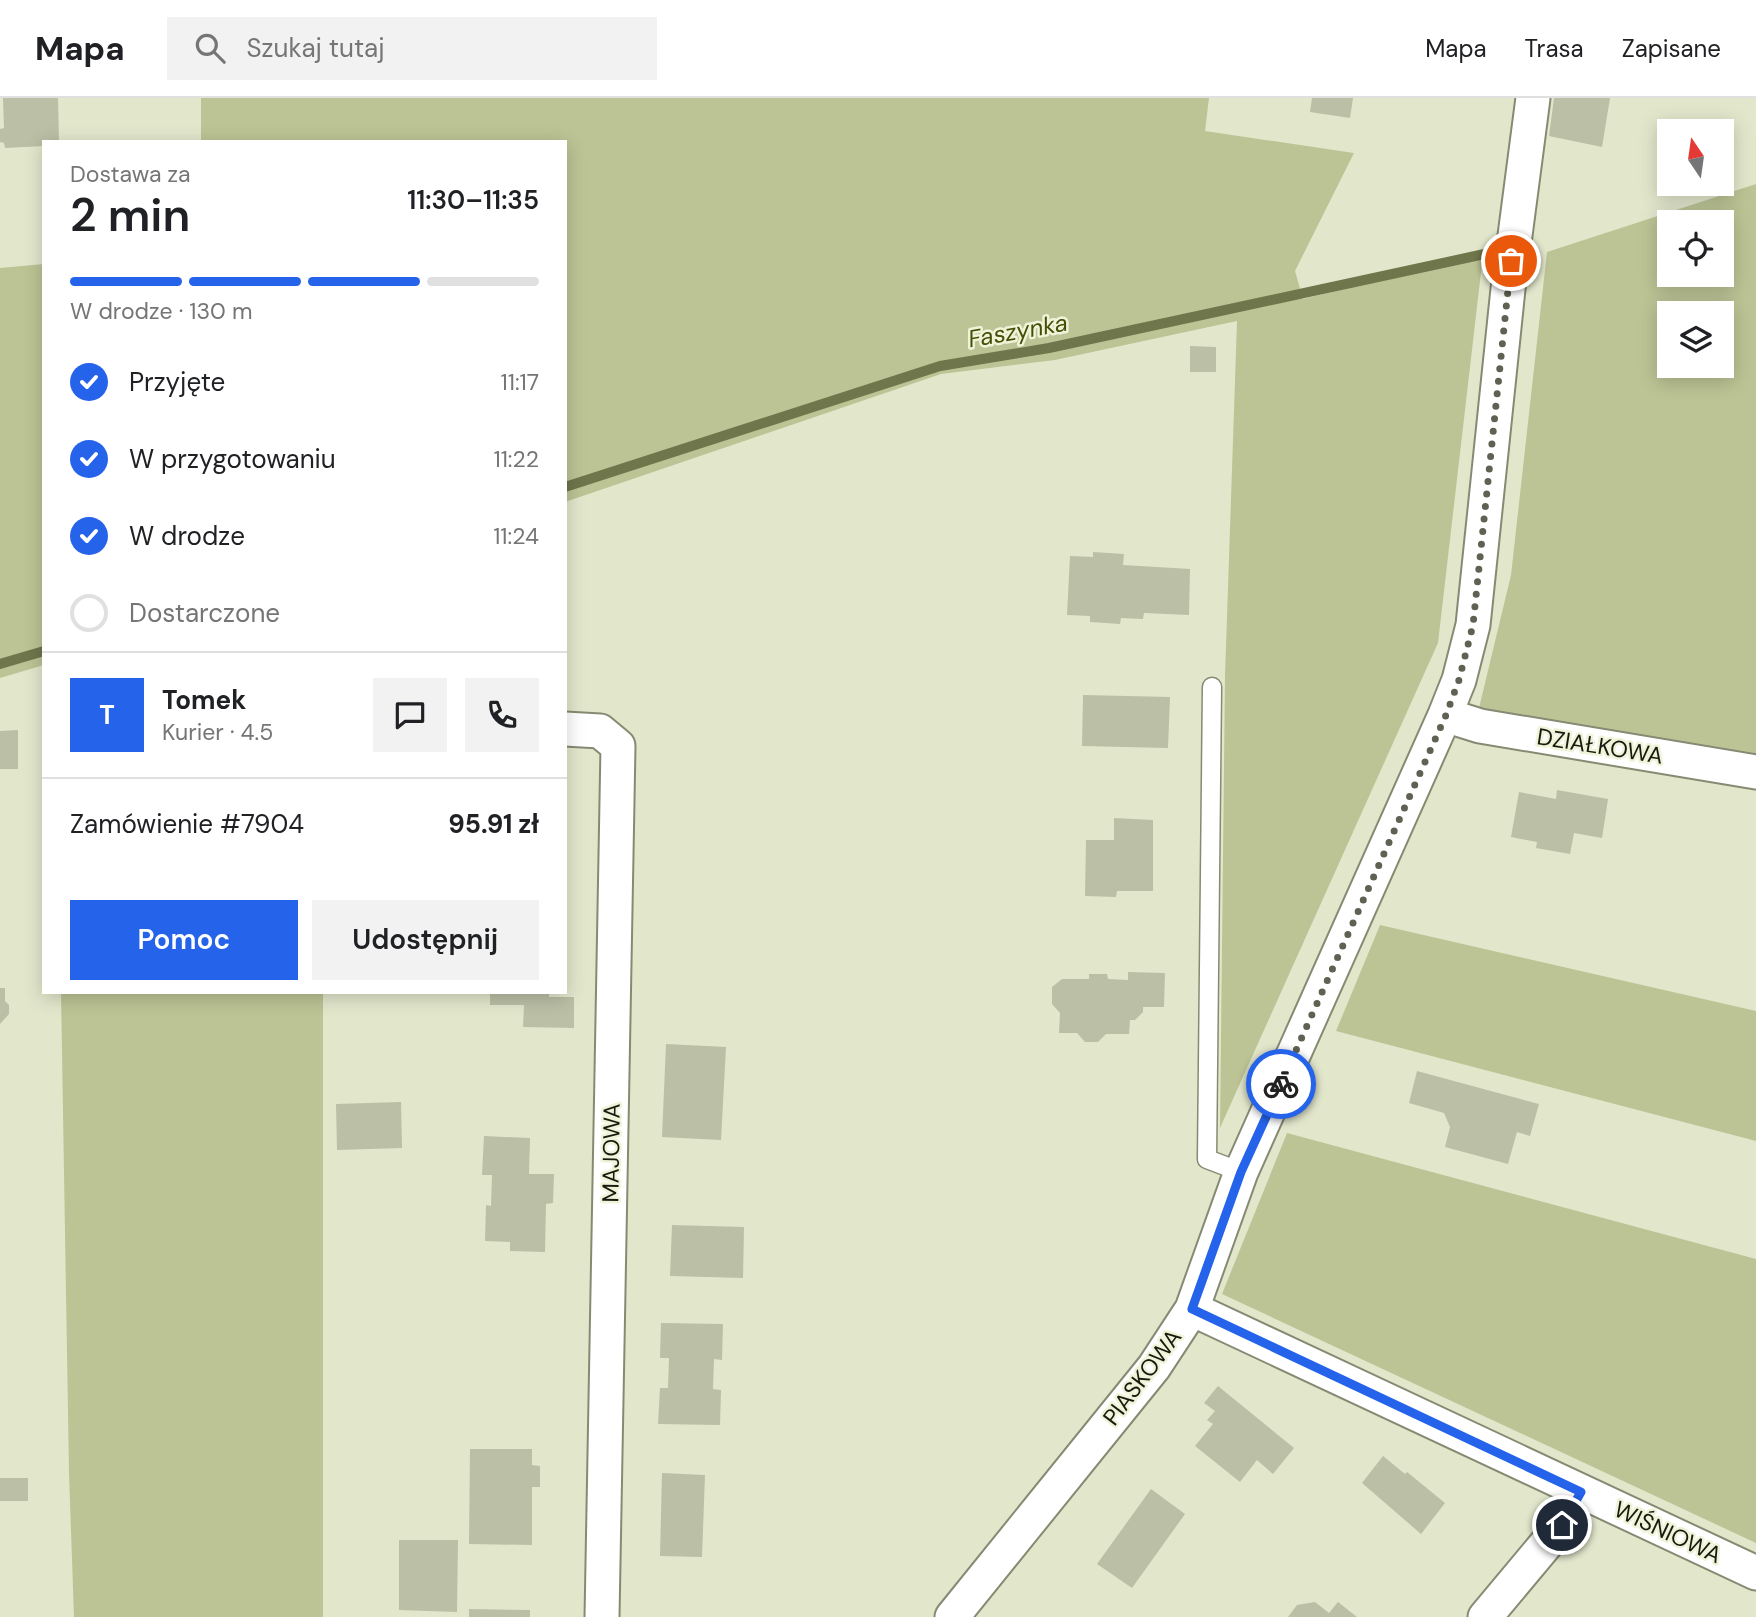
<!DOCTYPE html>
<html lang="pl">
<head>
<meta charset="utf-8">
<style>
  :root { --surface:#fff; --page:#f2f2f2; --text:#202124; --muted:#757577; --line:#e0e0e0; --accent:#2563eb }
  body { margin:0; font-family:"DM Sans",sans-serif; background:var(--page); color:var(--text); height:100vh; display:flex; flex-direction:column; font-size:26px; white-space:nowrap }
  * { box-sizing:border-box; margin:0 }
  p { font-size:23px; color:var(--muted) }
  .icon { flex:none; width:38px; height:38px; fill:none; stroke:currentColor; stroke-width:2; stroke-linecap:round; stroke-linejoin:round }
  .map { position:relative; flex:1; overflow:hidden }
  .panel { position:absolute; left:42px; top:42px; width:525px; height:854px; display:flex; flex-direction:column; background:var(--surface); border-radius:0px; box-shadow:0 4px 18px #0003 }
  .panel>* { flex:none }
  .needle { width:46px; rotate:347deg }
  .tools { position:absolute; left:1657px; top:21px; display:grid; gap:14px }
  .tools a { display:grid; place-items:center; width:77px; height:77px; border-radius:0px; background:var(--surface); box-shadow:0 4px 18px #0003; font-size:35px }
  .pin { position:absolute; display:grid; place-items:center; width:60px; height:60px; color:#fff; margin:-30px; border:4px solid #fff; border-radius:50%; box-shadow:0 2px 7px #0007 }
  .courier { position:absolute; display:grid; place-items:center; width:70px; height:70px; margin:-35px; border:5px solid #2563eb; border-radius:50%; background:#fff; color:#222; box-shadow:0 2px 9px #0007 }
  .head em { font-style:normal; font-weight:600 }
  .head div { display:flex; flex-direction:column-reverse }
  .head { display:flex; align-items:center; justify-content:space-between; height:119px; padding:0 28px }
  h1 { font-size:46px; font-weight:600; line-height:52px }
  .bar { display:grid; grid-template-columns:repeat(4,1fr); gap:10px 7px; align-content:center; height:84px; padding:0 28px }
  .bar i { height:9px; border-radius:5px; background:var(--line) }
  .bar .active { background:var(--accent) }
  .bar p { grid-column:span 4 }
  .line { display:flex; align-items:center; gap:18px; padding:0 28px; border-top:2px solid var(--line) }
  .line div { flex:1 }
  .round { display:grid; place-items:center; flex:none; width:74px; height:74px; border-radius:0px; background:var(--page) }
  ol { padding:0 28px; list-style:none }
  li { display:flex; align-items:center; gap:21px; height:77px }
  li p { margin-inline-start:auto }
  li .icon { padding:7px; border-radius:50%; background:var(--accent); color:#fff; stroke-width:4 }
  li:last-child { color:var(--muted) }
  li i { width:38px; height:38px; border:4px solid var(--line); border-radius:50% }
  .button { display:flex; gap:14px; margin-top:auto; padding:14px 28px }
  .button a { flex:1; height:80px; border-radius:0px; background:var(--accent); color:#fff; font-size:28px; font-weight:600; line-height:80px; text-align:center }
  .button a+a { background:var(--page); color:var(--text) }
  header { display:flex; align-items:center; gap:42px; box-sizing:border-box; height:98px; padding:0 35px; background:var(--surface); border-bottom:2px solid var(--line) }
  header strong { font-size:33px }
  nav { display:flex; gap:38px; margin-inline-start:auto; font-size:24px }
  .search { width:490px; height:63px; background:var(--page); display:flex; align-items:center; gap:18px; box-sizing:border-box; padding:0 24px; border-radius:0px; color:var(--muted); font-size:26px }
  .map>svg:first-child { display:block }
  .green { fill:#bcc495; fill-rule:evenodd }
  .lines { fill:none; stroke-linecap:round; stroke-linejoin:round }
  .stream { stroke:#6f764b; stroke-width:10 }
  .building { fill:#babfa5 }
  .service-casing { stroke:#868a72; stroke-width:21 }
  .minor-casing { stroke:#868a72; stroke-width:37 }
  .service { stroke:#fff; stroke-width:18 }
  .minor { stroke:#fff; stroke-width:33 }
  .done { stroke:#5f6252; stroke-width:7; stroke-dasharray:0 12.6 }
  .route { stroke:#2563eb; stroke-width:9 }
  .labels { text-anchor:middle; stroke-width:5; stroke-linejoin:round; paint-order:stroke }
  .street-label { font-size:23px; fill:#181a10; stroke:#eff4d9 }
  .water-label { font-size:24px; font-style:italic; fill:#464d06; stroke:#eff4d9 }
</style>
</head>
<body>
<header>
<strong>Mapa</strong>
<div class="search"><svg class="icon" aria-label="search" viewBox="0 0 24 24"><circle cx="10" cy="10" r="6"/><path d="M15 15l6 6"/></svg>Szukaj tutaj</div>
<nav><a>Mapa</a><a>Trasa</a><a>Zapisane</a></nav>
</header>
<div class="map">
<svg width="1756" height="1519" viewBox="0 0 1756 1519">
  <rect width="100%" height="100%" fill="#e2e7cc"/>
  <path class="green" d="M 201,0 L 1209,0 L 1205,33 L 1354,55 L 1295,173 L 1303,201 L 1483,157 L 1438,545 L 1220,1030 L 1225,578 L 1237,223 L 1055,262 L 941,276 L 565,404 L 565,44 L 201,44 Z
    M 1756,86 L 1756,659 L 1479,610 L 1511,477 L 1547,154 ZM 1670,124 L 1722,124 L 1722,177 L 1670,177 ZM 1670,215 L 1722,215 L 1722,268 L 1670,268 Z
    M 44,166 L 44,567 L 0,580 L 0,170 Z
    M 1380,827 L 1756,913 L 1756,1043 L 1336,933 Z
    M 61,894 L 323,894 L 323,1519 L 74,1519 L 69,1375 Z
    M 1287,1035 L 1756,1161 L 1756,1445 L 1222,1196 Z"/>
  <g class="lines">
    <path class="stream" d="M 565,389 L 940,268 L 1049,250 L 1489,155
      M 0,566 L 44,553"/>
  </g>
  <path class="building" d="M 3,0 L 58,0 L 59,44 L 44,44 L 44,48 L 5,50 L 4,45 L 0,44 L 0,31 L 4,30 Z
    M 1312,0 L 1353,0 L 1350,20 L 1310,14 Z
    M 1554,0 L 1610,0 L 1602,49 L 1549,38 Z
    M 1190,248 L 1216,249 L 1216,274 L 1190,274 Z
    M 1093,454 L 1124,456 L 1123,467 L 1190,471 L 1189,517 L 1144,515 L 1143,521 L 1121,520 L 1120,526 L 1090,524 L 1090,518 L 1067,517 L 1070,458 L 1093,459 Z
    M 1083,597 L 1170,599 L 1168,650 L 1082,648 Z
    M 18,632 L 18,671 L 0,671 L 0,633 Z
    M 1557,692 L 1608,701 L 1602,740 L 1574,735 L 1570,756 L 1536,750 L 1537,744 L 1511,739 L 1519,694 L 1556,701 Z
    M 1114,720 L 1153,722 L 1153,793 L 1117,793 L 1116,799 L 1085,798 L 1086,742 L 1114,742 Z
    M 1128,874 L 1165,875 L 1164,909 L 1143,909 L 1143,914 L 1135,922 L 1130,922 L 1129,936 L 1106,936 L 1098,944 L 1085,944 L 1077,935 L 1059,935 L 1060,915 L 1052,906 L 1052,889 L 1062,881 L 1089,881 L 1089,876 L 1107,876 L 1108,881 L 1128,882 Z
    M 0,890 L 5,890 L 5,903 L 9,907 L 9,916 L 0,926 Z
    M 490,894 L 549,894 L 549,899 L 574,899 L 574,930 L 523,929 L 524,907 L 490,907 Z
    M 666,946 L 726,949 L 721,1042 L 662,1039 Z
    M 1417,973 L 1539,1006 L 1530,1038 L 1517,1034 L 1508,1066 L 1445,1049 L 1450,1029 L 1444,1015 L 1409,1005 Z
    M 401,1004 L 402,1050 L 337,1052 L 336,1006 Z
    M 484,1038 L 530,1040 L 529,1076 L 554,1076 L 553,1105 L 546,1106 L 545,1154 L 510,1153 L 510,1144 L 485,1143 L 486,1107 L 491,1108 L 492,1077 L 482,1077 Z
    M 672,1127 L 744,1129 L 743,1180 L 670,1178 Z
    M 661,1225 L 723,1226 L 722,1262 L 714,1261 L 713,1291 L 721,1292 L 720,1327 L 658,1326 L 660,1290 L 668,1290 L 669,1260 L 660,1260 Z
    M 1218,1288 L 1294,1350 L 1273,1376 L 1257,1362 L 1240,1384 L 1195,1348 L 1213,1326 L 1207,1322 L 1215,1313 L 1204,1305 Z
    M 470,1351 L 532,1351 L 532,1367 L 540,1368 L 540,1389 L 532,1389 L 532,1447 L 469,1446 Z
    M 1383,1358 L 1405,1376 L 1407,1374 L 1445,1405 L 1421,1436 L 1362,1385 Z
    M 662,1375 L 705,1377 L 702,1459 L 660,1458 Z
    M 0,1380 L 28,1380 L 28,1403 L 0,1403 Z
    M 1151,1391 L 1185,1416 L 1132,1490 L 1097,1466 Z
    M 399,1442 L 458,1442 L 457,1514 L 399,1512 Z
    M 1315,1504 L 1329,1515 L 1338,1504 L 1357,1519 L 1288,1519 L 1297,1507 Z
    M 469,1511 L 530,1512 L 530,1519 L 469,1519 Z"/>
  <g class="lines">
    <defs>
      <path id="service" d="M 1212,589 L 1207,1061 L 1241,1074"/>
      <path id="minor" d="M 1445,617 L 1480,628 L 1756,674
        M 565,631 L 600,633 L 618,648 L 602,1519
        M 1192,1211 L 1756,1475
        M 952,1519 L 1154,1269 L 1192,1211 L 1241,1074 L 1445,617 L 1459,582 L 1473,527 L 1508,191 L 1533,0
        M 1485,1519 L 1562,1427 L 1581,1394"/>
    </defs>
    <use href="#service" class="service-casing"/>
    <use href="#minor" class="minor-casing"/>
    <use href="#service" class="service"/>
    <use href="#minor" class="minor"/>
  </g>
  <g class="lines">
    <path class="done" d="M 1281,986 L 1446,617 L 1459,582 L 1473,527 L 1511,163"/>
    <path class="route" d="M 1281,986 L 1241,1074 L 1192,1211 L 1581,1394 L 1562,1427"/>
  </g>
  <g class="labels">
    <g class="street-label">
      <text transform="translate(1600 648) rotate(9)" y="8">DZIAŁKOWA</text>
      <text transform="translate(611 1055) rotate(-89)" y="8">MAJOWA</text>
      <text transform="translate(1142 1279) rotate(-53)" y="8">PIASKOWA</text>
      <text transform="translate(1668 1434) rotate(25)" y="8">WIŚNIOWA</text>
    </g>
    <g class="water-label">
      <text transform="translate(1018 233) rotate(-10)" y="8">Faszynka</text>
    </g>
  </g>
</svg>
<div class="tools">
<a><svg class="needle" viewBox="-14 -14 28 28"><path d="M0-13l5 13h-10z" fill="#e53935"/><path d="M0 13l5-13h-10z" fill="#757577"/></svg></a>
<a><svg class="icon" aria-label="locate" viewBox="0 0 24 24"><circle cx="12" cy="12" r="6"/><path d="M12 2v4M12 18v4M2 12h4M18 12h4"/></svg></a>
<a><svg class="icon" aria-label="layers" viewBox="0 0 24 24"><path d="M12 4l9 5-9 5-9-5zM3 14l9 5 9-5"/></svg></a>
</div>
<div class="pin" style="left:1511px;top:163px;background:#ea580c"><svg class="icon" aria-label="bag" viewBox="0 0 24 24"><path d="M5 8h14l-1 12H6zM9 8a3 3 0 0 1 6 0"/></svg></div>
<div class="pin" style="left:1562px;top:1427px;background:#1f2937"><svg class="icon" aria-label="home" viewBox="0 0 24 24"><path d="M3 11l9-7 9 7M6 9v11h12V9"/></svg></div>
<div class="courier" style="left:1281px;top:986px"><svg class="icon" aria-label="bike" viewBox="0 0 24 24"><circle cx="6" cy="16" r="4"/><circle cx="18" cy="16" r="4"/><path d="M6 16l4-8h5l3 8M10 8l3 8H6M13 5h3"/></svg></div>
<section class="panel">
<div class="head"><div><h1>2 min</h1><p>Dostawa za</p></div><em>11:30–11:35</em></div>
<div class="bar"><i class="active"></i><i class="active"></i><i class="active"></i><i></i><p>W drodze · 130 m</p></div>
<ol>
<li><svg class="icon" aria-label="check" viewBox="0 0 24 24"><path d="M5 12l5 5 9-10"/></svg>Przyjęte<p>11:17</p></li>
<li><svg class="icon" aria-label="check" viewBox="0 0 24 24"><path d="M5 12l5 5 9-10"/></svg>W przygotowaniu<p>11:22</p></li>
<li><svg class="icon" aria-label="check" viewBox="0 0 24 24"><path d="M5 12l5 5 9-10"/></svg>W drodze<p>11:24</p></li>
<li><i></i>Dostarczone</li>
</ol>
<div class="line" style="height:126px"><b class="round" style="background:var(--accent);color:#fff">T</b><div><b>Tomek</b><p>Kurier · 4.5</p></div><a class="round"><svg class="icon" aria-label="chat" viewBox="0 0 24 24"><path d="M4 5h16v11H9l-5 4z"/></svg></a><a class="round"><svg class="icon" aria-label="phone" viewBox="0 0 24 24"><path d="M5 4h4l2 5-3 2q2 4 5 5l2-3 5 2v4C11 20 4 13 5 4z"/></svg></a></div>
<div class="line" style="height:91px"><div>Zamówienie #7904</div><b>95.91 zł</b></div>
<div class="button"><a>Pomoc</a><a>Udostępnij</a></div>
</section>
</div>
</body>
</html>
